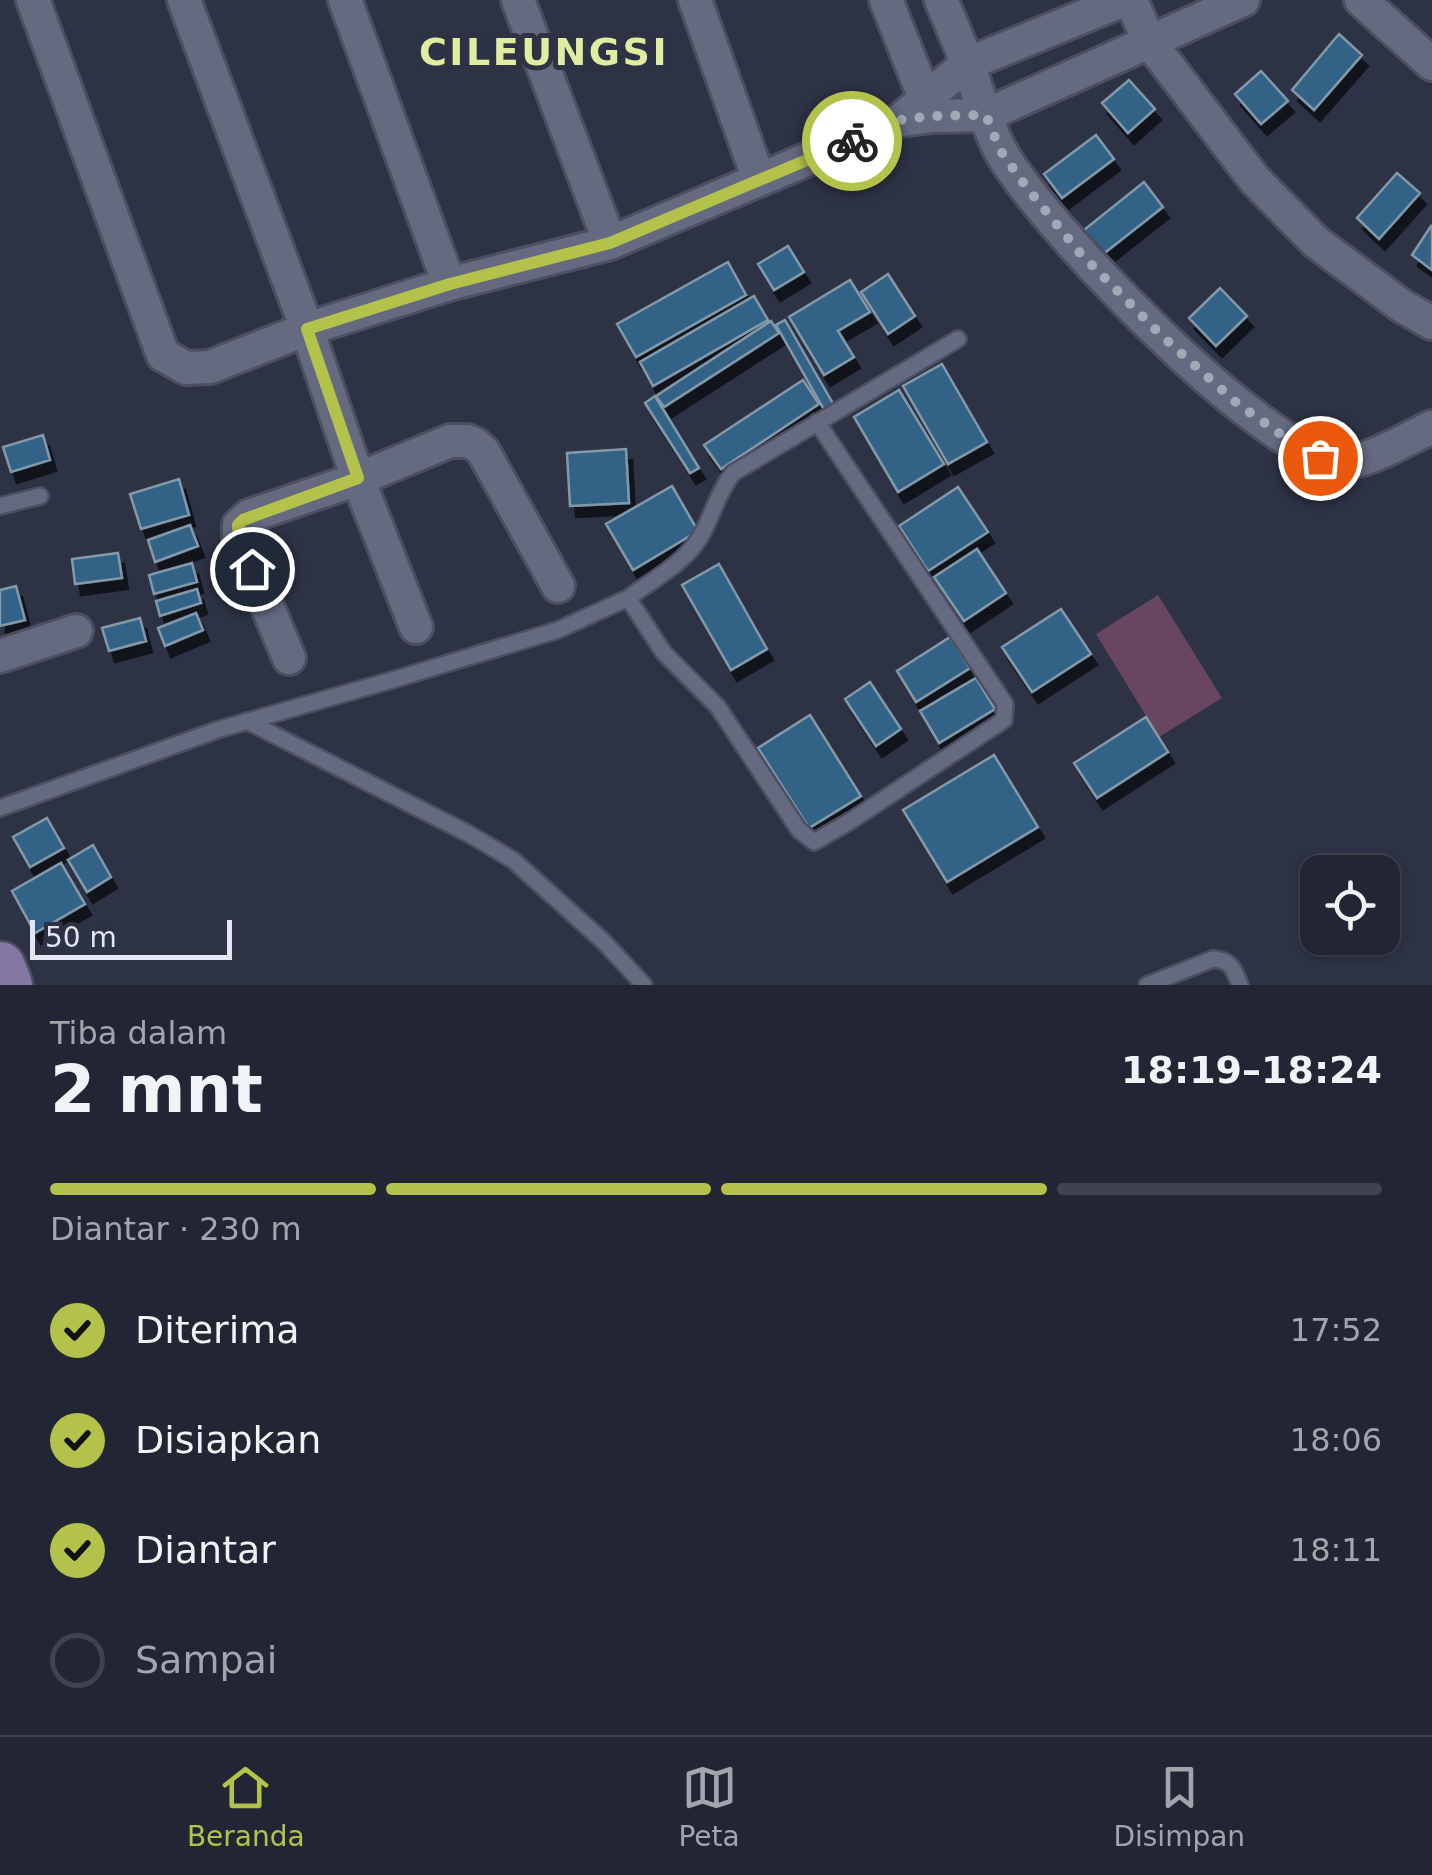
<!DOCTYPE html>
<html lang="id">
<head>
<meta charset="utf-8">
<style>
  :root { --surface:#222634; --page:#2a2e3c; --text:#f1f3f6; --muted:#a2a5ac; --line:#3f434f; --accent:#b3c24b }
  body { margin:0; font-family:"DejaVu Sans",sans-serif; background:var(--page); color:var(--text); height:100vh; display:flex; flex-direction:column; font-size:38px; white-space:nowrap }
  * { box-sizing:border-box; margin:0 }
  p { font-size:32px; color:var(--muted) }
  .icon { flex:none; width:55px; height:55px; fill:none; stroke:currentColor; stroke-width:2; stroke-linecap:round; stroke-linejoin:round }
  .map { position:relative; height:985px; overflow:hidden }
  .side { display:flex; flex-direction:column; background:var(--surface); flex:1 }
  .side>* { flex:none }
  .fabs { position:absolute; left:1300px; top:855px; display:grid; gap:20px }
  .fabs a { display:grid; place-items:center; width:100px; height:100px; border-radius:20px; background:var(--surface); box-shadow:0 2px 8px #0004,0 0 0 2px var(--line); font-size:50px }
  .scale { position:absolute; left:30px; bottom:25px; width:202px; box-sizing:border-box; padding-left:10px; border:5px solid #e3e7f3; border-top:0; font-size:28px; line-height:35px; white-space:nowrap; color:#e3e7f3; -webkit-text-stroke:8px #2d3245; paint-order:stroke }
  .pin { position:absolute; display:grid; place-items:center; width:85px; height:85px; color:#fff; margin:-42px; border:5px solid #fff; border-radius:50%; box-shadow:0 2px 10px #0007 }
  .courier { position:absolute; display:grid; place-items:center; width:100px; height:100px; margin:-50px; border:8px solid #b3c24b; border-radius:50%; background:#fff; color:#222; box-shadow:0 2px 12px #0007 }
  .summary em { font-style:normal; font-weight:800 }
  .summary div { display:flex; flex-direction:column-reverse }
  .summary { display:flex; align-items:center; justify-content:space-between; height:170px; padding:0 50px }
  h1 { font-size:65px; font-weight:800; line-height:75px }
  .bar { display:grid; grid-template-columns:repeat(4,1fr); gap:15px 10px; align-content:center; height:120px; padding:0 50px }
  .bar i { height:12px; border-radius:8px; background:var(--line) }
  .bar .current { background:var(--accent) }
  .bar p { grid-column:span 4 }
  ol { padding:0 50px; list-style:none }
  li { display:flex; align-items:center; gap:30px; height:110px }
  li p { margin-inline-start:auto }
  li .icon { padding:10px; border-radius:50%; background:var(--accent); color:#111; stroke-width:4 }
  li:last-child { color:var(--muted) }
  li i { width:55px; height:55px; border:5px solid var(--line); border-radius:50% }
  .menu { display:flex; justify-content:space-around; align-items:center; height:140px; border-top:2px solid var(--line); background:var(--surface); font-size:28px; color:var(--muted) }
  .menu a { display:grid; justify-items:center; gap:5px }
  .menu .current { color:var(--accent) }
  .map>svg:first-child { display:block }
  .green { fill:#68465f }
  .building { fill:#306386; stroke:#8399aa; stroke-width:2.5; filter:url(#shadow) }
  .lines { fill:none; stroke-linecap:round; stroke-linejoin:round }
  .lane-casing { stroke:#4b4f5f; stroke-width:20 }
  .street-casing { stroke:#4b4f5f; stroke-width:38 }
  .primary-casing { stroke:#4b4f5f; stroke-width:55 }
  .lane { stroke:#656a81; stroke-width:15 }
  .street { stroke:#656a81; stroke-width:32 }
  .primary { stroke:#8577a4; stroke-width:50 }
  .done { stroke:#a3a8b6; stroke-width:10; stroke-dasharray:0 18 }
  .route { stroke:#b3c24b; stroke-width:12 }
  .labels { text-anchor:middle; stroke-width:10; stroke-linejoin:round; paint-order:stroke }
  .district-label { font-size:38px; font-weight:bold; letter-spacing:2.5px; fill:#e0eda0; stroke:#2d3245 }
</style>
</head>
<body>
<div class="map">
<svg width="1432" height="985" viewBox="0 0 1432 985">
  <defs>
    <filter id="shadow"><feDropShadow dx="6" dy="11" stdDeviation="0" flood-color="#0009"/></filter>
  </defs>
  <rect width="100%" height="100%" fill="#2d3245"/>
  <path class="green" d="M 1158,595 L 1222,698 L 1159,737 L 1096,634 Z"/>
  <path class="building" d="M 1339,34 L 1362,55 L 1314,110 L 1292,90 Z
    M 1261,71 L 1288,101 L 1261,124 L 1235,94 Z
    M 1129,80 L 1155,109 L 1128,133 L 1102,103 Z
    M 1096,135 L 1114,159 L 1062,198 L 1044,174 Z
    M 1397,173 L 1420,193 L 1379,239 L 1357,218 Z
    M 1144,182 L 1163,207 L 1102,255 L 1084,230 Z
    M 1431,226 L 1432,227 L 1432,270 L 1412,255 Z
    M 788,246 L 804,272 L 774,290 L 758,264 Z
    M 728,262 L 746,295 L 636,357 L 617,324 Z
    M 888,274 L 915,316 L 888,334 L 861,292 Z
    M 850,280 L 870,312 L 838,331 L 854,357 L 824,375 L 789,317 Z
    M 1220,288 L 1247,316 L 1216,346 L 1189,318 Z
    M 754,296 L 768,320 L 653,386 L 640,362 Z
    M 785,320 L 835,407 L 826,413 L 776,325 Z
    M 771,321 L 779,333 L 664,407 L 656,396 Z
    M 942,364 L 987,442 L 948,464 L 903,386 Z
    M 803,380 L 819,404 L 721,469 L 704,445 Z
    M 899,390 L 944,464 L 898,492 L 854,417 Z
    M 655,396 L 699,468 L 690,473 L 645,403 Z
    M 43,435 L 50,460 L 11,472 L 3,447 Z
    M 626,449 L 629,503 L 570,506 L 567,453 Z
    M 179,479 L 189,515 L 141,529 L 130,494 Z
    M 672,486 L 698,531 L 633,570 L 606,524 Z
    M 958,487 L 988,532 L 928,571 L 899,526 Z
    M 190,525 L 198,546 L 155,562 L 148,540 Z
    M 977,549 L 1006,593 L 964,621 L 934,577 Z
    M 118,553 L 122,578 L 75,584 L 72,559 Z
    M 192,563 L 197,582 L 154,594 L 149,575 Z
    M 719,564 L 767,649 L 731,670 L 682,585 Z
    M 16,586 L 25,620 L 0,626 L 0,590 Z
    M 197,589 L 201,603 L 160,616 L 156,601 Z
    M 1061,609 L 1091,654 L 1032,692 L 1002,647 Z
    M 196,613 L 203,630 L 165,646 L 158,628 Z
    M 140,618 L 146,641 L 109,651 L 102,628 Z
    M 950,637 L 970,668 L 916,702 L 897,671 Z
    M 976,678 L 995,709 L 939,743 L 920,711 Z
    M 870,682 L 901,729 L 876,746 L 845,699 Z
    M 810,715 L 861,796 L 809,828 L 758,748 Z
    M 1146,717 L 1168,752 L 1097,798 L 1074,763 Z
    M 994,755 L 1038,827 L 947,882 L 903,810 Z
    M 47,818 L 64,848 L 30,867 L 13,837 Z
    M 93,845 L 111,877 L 87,892 L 68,860 Z
    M 61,863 L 85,904 L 35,933 L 12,891 Z"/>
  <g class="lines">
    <defs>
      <path id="lane" d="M 0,506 L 40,496
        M 628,598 C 654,579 690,560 704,530 C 714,510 719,491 733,473 L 958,339
        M 247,721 L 469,834 L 513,860 L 604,942 L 644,985
        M 0,808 L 220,729 L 389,681 L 558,630 L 628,598 L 664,653 L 718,707 L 799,830 L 814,842 L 852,820 L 1004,720 L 1005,704 L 817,422
        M 1147,985 L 1213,959 C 1231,960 1234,969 1240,985"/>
      <path id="street" d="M 33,0 L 163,355 L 186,368 L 210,367 L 307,329 L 449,284 L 345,0
        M 184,0 L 307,329 L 358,479 L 416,627
        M 518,0 L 610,243
        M 695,0 L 759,180
        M 886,0 L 932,116
        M 941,0 C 951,23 961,47 970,70 C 979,96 987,124 999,148 C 1036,219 1264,457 1341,462 C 1366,464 1408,438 1432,427
        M 1131,0 L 1149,41 L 1255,180 L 1316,242 L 1402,306 L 1432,323
        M 1361,0 L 1432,64
        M 900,120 L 967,64 L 1124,0
        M 449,284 L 610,243 L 900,120 L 932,116 L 986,115 L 1243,0
        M 0,656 L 76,631
        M 289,658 L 239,539 L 239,525 L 249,516 L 358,479 L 450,441 L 467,441 L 475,444 L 483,451 L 558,586"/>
      <path id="primary" d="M 0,967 L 7,985"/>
    </defs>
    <use href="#lane" class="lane-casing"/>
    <use href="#street" class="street-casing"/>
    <use href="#primary" class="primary-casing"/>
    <use href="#lane" class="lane"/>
    <use href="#street" class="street"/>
    <use href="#primary" class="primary"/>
  </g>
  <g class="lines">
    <path class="done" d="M 852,141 L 900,120 L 932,116 L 986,115 L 1000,150 L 1027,188 L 1080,253 L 1163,337 L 1238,404 L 1300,448 L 1320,458"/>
    <path class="route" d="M 252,569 L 239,539 L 238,525 L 243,520 L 358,478 L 307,329 L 450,284 L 610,243 L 852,141"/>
  </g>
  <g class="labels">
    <g class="district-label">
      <text x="544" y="65">CILEUNGSI</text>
    </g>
  </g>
</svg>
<div class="fabs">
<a><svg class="icon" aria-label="locate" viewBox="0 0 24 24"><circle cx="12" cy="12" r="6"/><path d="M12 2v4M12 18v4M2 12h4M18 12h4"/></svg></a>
</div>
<div class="scale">50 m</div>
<div class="pin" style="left:1320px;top:458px;background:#ea580c"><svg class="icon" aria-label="bag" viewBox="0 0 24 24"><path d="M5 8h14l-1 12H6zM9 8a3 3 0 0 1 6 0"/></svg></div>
<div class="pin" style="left:252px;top:569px;background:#1f2937"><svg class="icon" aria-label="home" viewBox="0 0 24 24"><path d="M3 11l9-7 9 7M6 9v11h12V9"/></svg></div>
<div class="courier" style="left:852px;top:141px"><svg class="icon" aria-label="bike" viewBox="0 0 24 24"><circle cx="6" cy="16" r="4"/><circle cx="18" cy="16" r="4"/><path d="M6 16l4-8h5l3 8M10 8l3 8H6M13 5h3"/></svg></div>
</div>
<section class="side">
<div class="summary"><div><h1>2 mnt</h1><p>Tiba dalam</p></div><em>18:19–18:24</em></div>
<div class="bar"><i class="current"></i><i class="current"></i><i class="current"></i><i></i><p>Diantar · 230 m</p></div>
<ol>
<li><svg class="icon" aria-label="check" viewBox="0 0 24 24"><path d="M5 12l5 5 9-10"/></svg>Diterima<p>17:52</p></li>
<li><svg class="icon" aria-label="check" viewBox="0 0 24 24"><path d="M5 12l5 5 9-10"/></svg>Disiapkan<p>18:06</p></li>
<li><svg class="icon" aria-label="check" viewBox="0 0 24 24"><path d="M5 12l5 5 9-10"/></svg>Diantar<p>18:11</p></li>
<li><i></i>Sampai</li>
</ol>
</section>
<nav class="menu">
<a class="current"><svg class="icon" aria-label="home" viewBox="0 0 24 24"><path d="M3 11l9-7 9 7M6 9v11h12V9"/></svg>Beranda</a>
<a><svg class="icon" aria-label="map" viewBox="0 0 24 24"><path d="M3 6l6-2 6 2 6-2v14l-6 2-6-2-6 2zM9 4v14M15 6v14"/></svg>Peta</a>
<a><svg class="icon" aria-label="saved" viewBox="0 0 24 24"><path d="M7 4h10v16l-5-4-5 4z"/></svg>Disimpan</a>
</nav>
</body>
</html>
